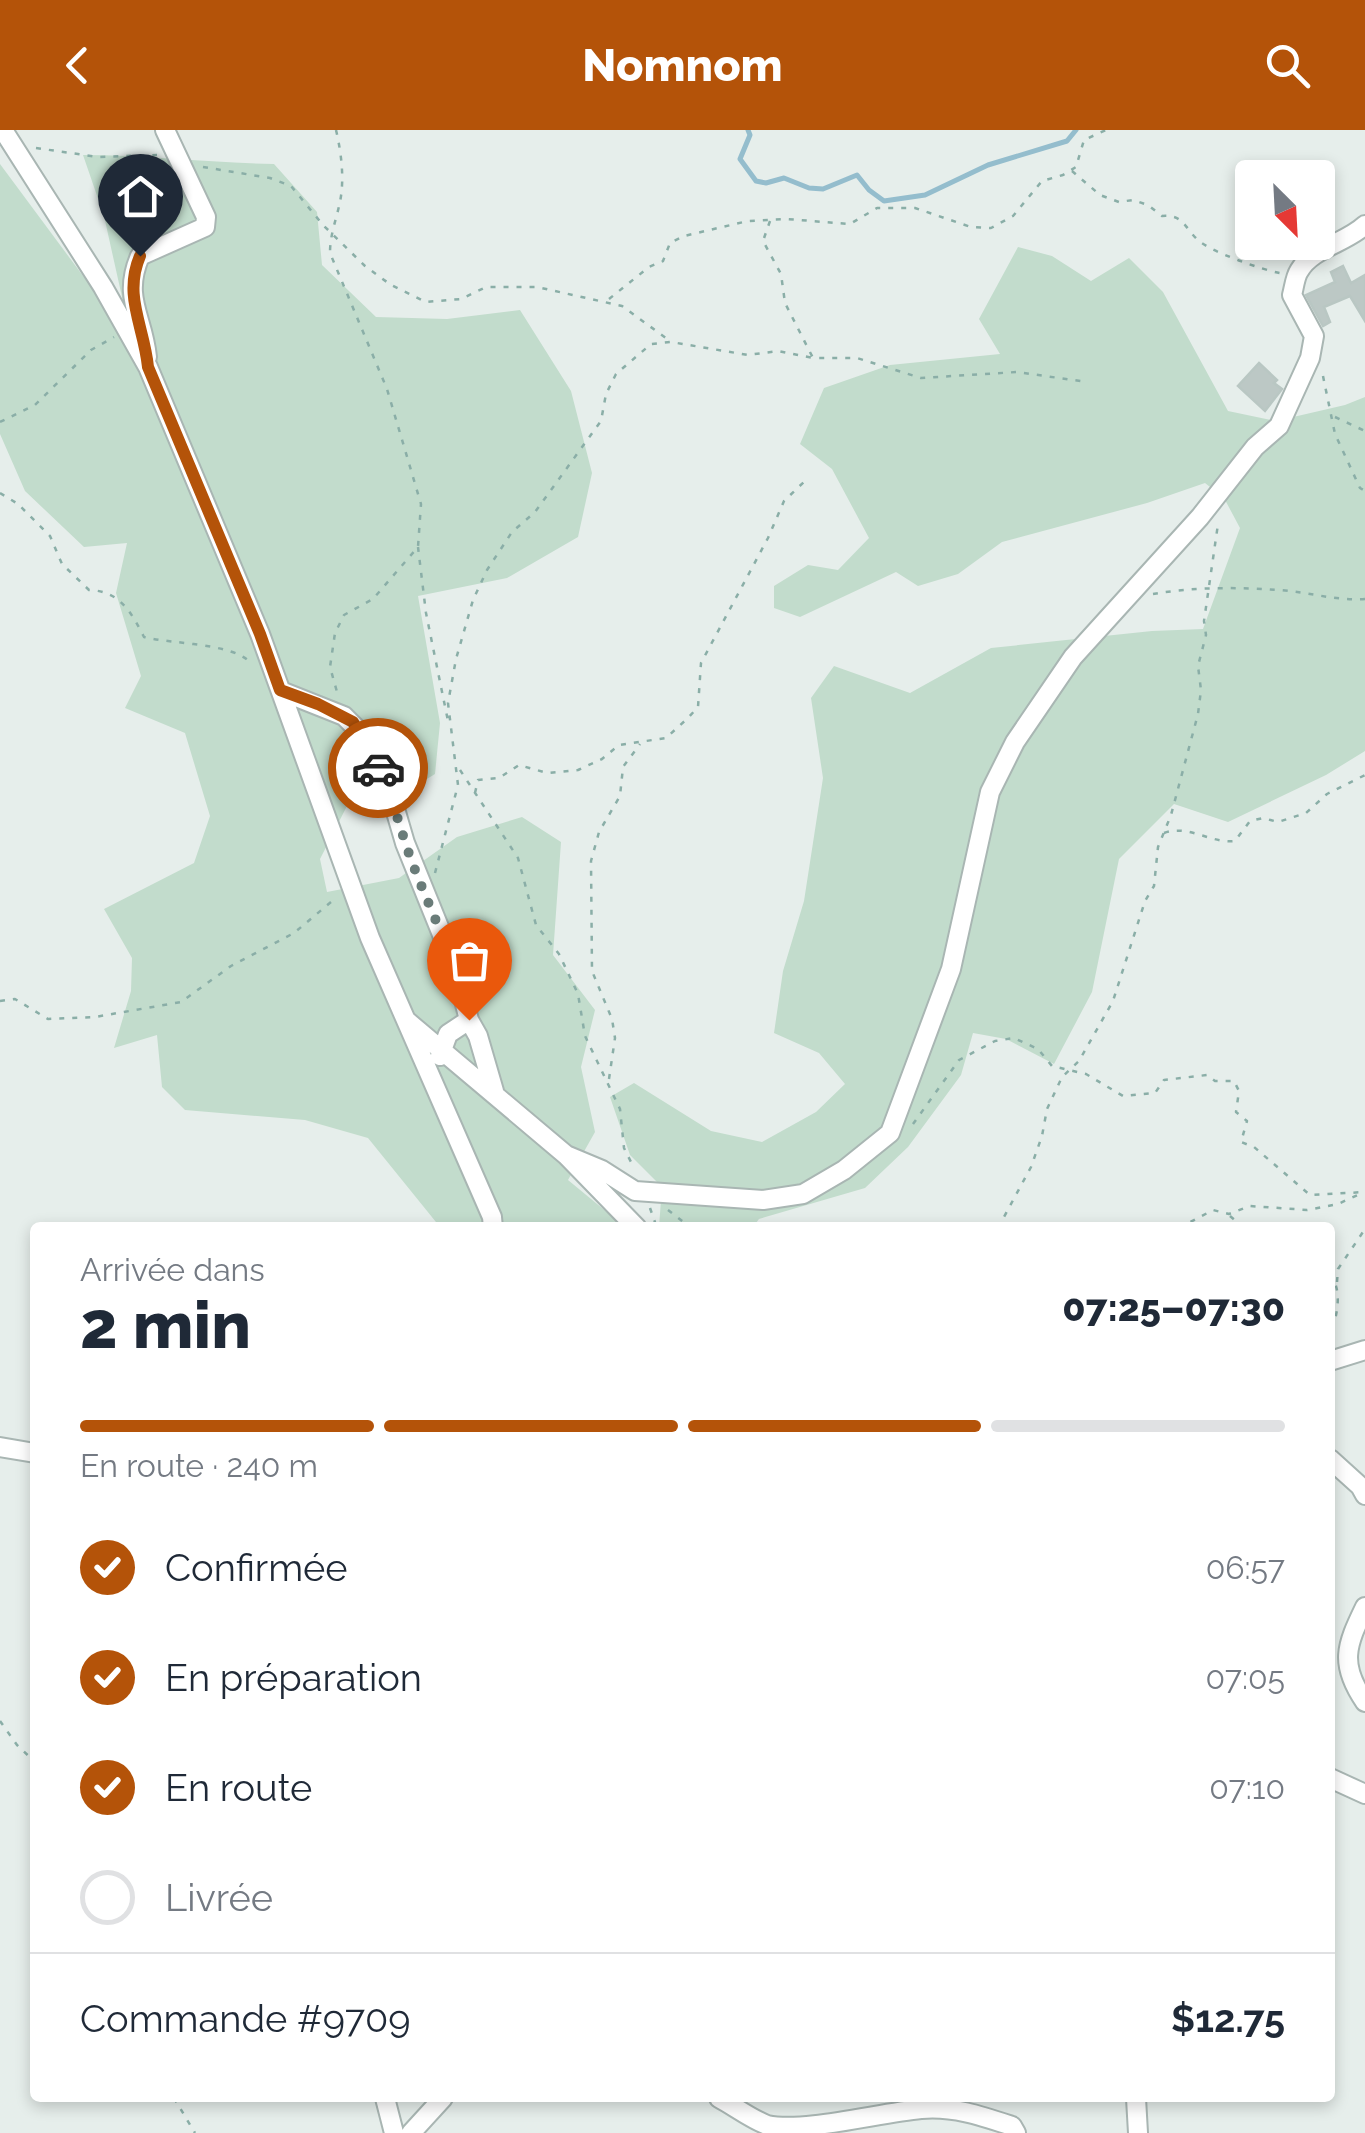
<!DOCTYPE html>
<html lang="fr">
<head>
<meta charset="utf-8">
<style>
  :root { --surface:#fff; --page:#f2f2f3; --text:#1f2937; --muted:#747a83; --line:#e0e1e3; --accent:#b45309 }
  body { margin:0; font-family:Raleway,sans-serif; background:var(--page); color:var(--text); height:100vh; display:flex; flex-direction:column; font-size:38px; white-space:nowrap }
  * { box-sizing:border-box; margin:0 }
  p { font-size:32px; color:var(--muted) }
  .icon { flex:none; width:55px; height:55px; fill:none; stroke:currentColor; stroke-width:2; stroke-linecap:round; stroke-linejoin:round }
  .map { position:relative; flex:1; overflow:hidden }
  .panel { position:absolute; left:30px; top:1092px; width:1305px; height:880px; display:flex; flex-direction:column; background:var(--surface); border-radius:10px; box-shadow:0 5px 15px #0003 }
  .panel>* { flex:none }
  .needle { width:65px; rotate:156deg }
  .tools { position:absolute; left:1235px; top:30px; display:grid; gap:20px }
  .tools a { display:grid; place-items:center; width:100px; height:100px; border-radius:10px; background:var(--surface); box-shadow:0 5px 15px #0003; font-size:50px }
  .pin { position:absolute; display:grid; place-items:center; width:85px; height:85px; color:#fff; margin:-102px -42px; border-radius:50% 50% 50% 0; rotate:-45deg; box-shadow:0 0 10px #0007 }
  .pin .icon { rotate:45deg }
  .courier { position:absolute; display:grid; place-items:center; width:100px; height:100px; margin:-50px; border:8px solid #b45309; border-radius:50%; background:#fff; color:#222; box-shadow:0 2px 12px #0007 }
  .head em { font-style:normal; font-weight:800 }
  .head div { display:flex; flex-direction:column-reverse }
  .head { display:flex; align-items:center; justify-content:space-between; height:170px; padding:0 50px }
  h1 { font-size:65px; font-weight:800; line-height:75px }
  .bar { display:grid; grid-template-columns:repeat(4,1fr); gap:15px 10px; align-content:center; height:120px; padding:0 50px }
  .bar i { height:12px; border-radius:8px; background:var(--line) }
  .bar .selected { background:var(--accent) }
  .bar p { grid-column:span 4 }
  .line { display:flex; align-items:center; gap:25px; padding:0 50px; border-top:2px solid var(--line) }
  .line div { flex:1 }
  ol { padding:0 50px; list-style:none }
  li { display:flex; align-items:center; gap:30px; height:110px }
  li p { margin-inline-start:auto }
  li .icon { padding:10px; border-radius:50%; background:var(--accent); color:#fff; stroke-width:4 }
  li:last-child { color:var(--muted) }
  li i { width:55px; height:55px; border:5px solid var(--line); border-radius:50% }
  header { display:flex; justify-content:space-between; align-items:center; height:130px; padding:0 50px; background:var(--accent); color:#fff; font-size:45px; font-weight:800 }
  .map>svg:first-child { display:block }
  .green { fill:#c2dccc }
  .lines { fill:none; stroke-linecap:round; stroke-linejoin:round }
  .stream { stroke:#94bdcd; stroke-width:5 }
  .building { fill:#bcc8c5; stroke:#b9c7c3; stroke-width:2.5 }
  .street-casing { stroke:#a9b6b3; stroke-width:22 }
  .path { stroke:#8aaea7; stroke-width:2.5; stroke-dasharray:5 8; stroke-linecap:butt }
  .street { stroke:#fff; stroke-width:18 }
  .done { stroke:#6a7c79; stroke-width:10; stroke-dasharray:0 18 }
  .route { stroke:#b45309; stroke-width:12 }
</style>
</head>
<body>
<header><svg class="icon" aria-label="back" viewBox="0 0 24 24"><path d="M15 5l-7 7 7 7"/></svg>Nomnom<svg class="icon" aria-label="search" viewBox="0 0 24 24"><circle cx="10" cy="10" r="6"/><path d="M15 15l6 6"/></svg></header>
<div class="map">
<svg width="1365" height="2003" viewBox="0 0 1365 2003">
  <rect width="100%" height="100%" fill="#e6eeeb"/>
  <path class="green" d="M 83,25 C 147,25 210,33 274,34 L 317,82 L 322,135 L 376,187 L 447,189 L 520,180 L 571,261 L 592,343 L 578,407 L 507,448 L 418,466 L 440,593 L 435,644 L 383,676 L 348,674 L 320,729 L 327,762 L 399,748 L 457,707 L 522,687 L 561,712 L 553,825 L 595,880 L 581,937 L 595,1002 L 568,1050 L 625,1097 L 440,1097 L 368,1008 L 305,990 L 185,980 L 162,957 L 157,905 L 114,918 L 131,861 L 132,828 L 104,779 L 194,733 L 210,686 L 185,603 L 125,578 L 141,546 L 116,463 L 127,413 L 84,417 L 25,361 L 0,304 L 0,34 L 132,212 L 104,86 Z
    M 1018,117 L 1052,126 L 1091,151 L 1129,128 L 1163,162 L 1228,281 L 1276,291 L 1345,275 L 1365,267 L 1365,621 L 1326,645 L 1228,692 L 1174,674 L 1119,729 L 1092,862 L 1054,934 L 1006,909 L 973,903 L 961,945 L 908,1017 L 865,1058 L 759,1089 L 753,1097 L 659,1097 L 662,1057 L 630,1025 L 610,967 L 634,953 L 711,1001 L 762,1012 L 816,982 L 845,954 L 819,923 L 774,903 L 783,841 L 804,771 L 823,648 L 811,568 L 834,536 L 910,563 L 991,518 L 1152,501 L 1203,499 L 1240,398 L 1224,368 L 1205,353 L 1147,373 L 1002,412 L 958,444 L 918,456 L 896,442 L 800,487 L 774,478 L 774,456 L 808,435 L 838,440 L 869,408 L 832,339 L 800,314 L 824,258 L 890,235 L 1000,224 L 979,189 Z"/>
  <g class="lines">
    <path class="stream" d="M 748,0 L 750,5 L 740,29 L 756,51 L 766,53 L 784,48 L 809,58 L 823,59 L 857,45 L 869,60 L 884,71 L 925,65 L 988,35 L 1067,11 L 1076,0"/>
  </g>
  <path class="building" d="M 1343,136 L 1351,153 L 1365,145 L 1365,191 L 1350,166 L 1324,177 L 1330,192 L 1323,196 L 1306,165 L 1335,152 L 1331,142 Z
    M 1259,233 L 1277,250 L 1274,253 L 1282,259 L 1265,281 L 1238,256 Z"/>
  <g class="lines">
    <defs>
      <path id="street" d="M 3,0 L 103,157 L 148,237 L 260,504 L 370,808 L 492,1087 L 493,1098
        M 147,227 C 143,186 122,168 140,126 L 205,97 L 206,87 L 165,0
        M 281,561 L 344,586 L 361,603 L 391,665 L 405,713 L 456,839 L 469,890 L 478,906 L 494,961
        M 407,891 L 566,1025 L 637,1098
        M 440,926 L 448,904 L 469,890
        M 566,1025 L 602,1040 L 635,1061 L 763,1070 L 803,1064 L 844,1040 L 890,1003 L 951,839 L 990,662 L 1015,612 L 1073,527 L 1200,387 L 1255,317 L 1279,296 L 1310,228 L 1314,206 L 1292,165 C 1294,158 1295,147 1299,141 C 1312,118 1346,113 1365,95
        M 1330,1231 L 1365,1220
        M 0,1317 L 35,1323
        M 1330,1329 L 1360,1356 L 1365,1365
        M 1365,1477 C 1346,1516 1339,1534 1365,1572
        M 1330,1648 L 1365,1664
        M 385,1968 L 394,2003
        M 719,1968 C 734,1976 751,1989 767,1995 C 804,2003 878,1983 921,1979 C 953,1976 982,1986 1012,1996 L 1016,2003
        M 1136,1968 L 1138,2003
        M 411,2003 L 443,1968"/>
    </defs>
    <use href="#street" class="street-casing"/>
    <path class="path" d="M 336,0 C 341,21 344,45 341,66 C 338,86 330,102 330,123 L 387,259 L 421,374 L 418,417 L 373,469 L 344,485 L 335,503 L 330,537 L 337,562
      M 36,18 L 98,27 L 157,25
      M 203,37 L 270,48 L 291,56 L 323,95 L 365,136 L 391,155 L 426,172 L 461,169 L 486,157 L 537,157 L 622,176 L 670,211
      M 1072,41 L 1100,65 L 1119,72 L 1133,70 L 1148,75 L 1162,86 C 1184,84 1185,99 1199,111 C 1212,122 1262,140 1280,143
      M 770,91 L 763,111 L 781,144 L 785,173 L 813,228 L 857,228 L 921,248 L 1017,242 L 1087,252
      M 156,100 C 161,75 147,49 158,25
      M 609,169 L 649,137 L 663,131 L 670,113 L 684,106 L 748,91 L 786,89 L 850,94 L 877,78 L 915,78 L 971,97 L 991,98 L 1013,86 L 1042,51 L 1063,45 L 1076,37 L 1084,10 L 1106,0
      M 1323,246 L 1335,304 L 1360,358 L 1365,361
      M 1335,287 L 1365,301
      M 0,292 L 35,275 L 91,220 L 114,207
      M 0,363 L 18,374 L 50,406 L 62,434 L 89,460 C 120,461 131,482 144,507 C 172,514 231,513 250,532
      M 418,417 L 426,483 L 449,596
      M 1153,464 C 1193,457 1238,457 1279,460 C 1309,462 1335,471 1365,469
      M 460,640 L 518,728 L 536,795 L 559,824 L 578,864 L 585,906 L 620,979 L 624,1018 L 634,1038
      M 475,663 L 478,650 L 499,648 L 519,635 L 547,643 L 578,640 L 602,629 L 619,615 L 666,608 L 688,588 L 698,577 L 701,533 L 768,408 L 784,371 L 807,349
      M 1164,703 C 1189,694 1211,714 1235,711 L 1250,691 L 1263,688 L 1278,692 L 1306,683 L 1327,664 L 1365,645
      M 435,743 L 458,655 L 448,573 L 456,529 L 473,470 L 487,440 L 512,402 L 535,382 L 601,291 L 606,264 L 616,244 L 651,214 L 671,212 L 748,225 L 778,221 L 813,228
      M 0,871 L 15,869 L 48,889 L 95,887 L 181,872 L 231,836 L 294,803 L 337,767
      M 609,949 L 615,908 L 612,889 L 592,841 L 591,731 L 599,702 L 620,666 L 623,637 L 640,614
      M 913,994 L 959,930 L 995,911 L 1014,908 L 1038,919 L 1052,936 L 1086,944 L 1123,966 L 1155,963 L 1164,950 L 1207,945 L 1215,951 L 1234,951 L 1239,961 L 1236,982 L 1247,991 L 1241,1012 L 1254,1017 L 1310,1065 L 1365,1062
      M 650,1078 L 657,1098
      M 668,1080 L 691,1098
      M 1230,1086 L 1244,1098
      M 998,1098 L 1031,1037 L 1042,1006 L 1047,979 L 1062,947 L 1079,931 L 1113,871 L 1145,771 L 1154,756 L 1158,717 L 1171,685 L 1198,584 L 1201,560 L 1198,536 L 1206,505 L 1204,491 L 1218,394
      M 1179,1098 L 1213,1080 L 1229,1084 L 1250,1076 L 1307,1080 L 1338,1074 L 1362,1063
      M 1330,1144 C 1344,1163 1336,1187 1330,1208
      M 1337,1152 L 1338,1139 L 1365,1099
      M 0,1591 L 17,1615 L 35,1632
      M 174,1968 L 195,2003"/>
    <use href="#street" class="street"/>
  </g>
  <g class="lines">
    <path class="done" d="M 378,638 C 390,663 397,686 405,712 C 425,773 456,825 469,890"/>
    <path class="route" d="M 140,126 C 123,166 144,196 148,237 L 260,504 L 280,560 L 318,574 L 353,592 L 378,638"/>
  </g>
</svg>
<div class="tools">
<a><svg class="needle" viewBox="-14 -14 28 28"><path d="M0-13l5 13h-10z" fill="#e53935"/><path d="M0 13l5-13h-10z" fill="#747a83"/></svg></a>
</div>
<div class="pin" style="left:469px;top:890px;background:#ea580c"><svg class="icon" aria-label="bag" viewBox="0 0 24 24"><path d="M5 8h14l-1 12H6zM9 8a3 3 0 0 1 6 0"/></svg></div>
<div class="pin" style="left:140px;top:126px;background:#1f2937"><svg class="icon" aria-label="home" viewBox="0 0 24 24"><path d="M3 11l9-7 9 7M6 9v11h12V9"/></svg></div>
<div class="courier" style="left:378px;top:638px"><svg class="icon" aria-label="car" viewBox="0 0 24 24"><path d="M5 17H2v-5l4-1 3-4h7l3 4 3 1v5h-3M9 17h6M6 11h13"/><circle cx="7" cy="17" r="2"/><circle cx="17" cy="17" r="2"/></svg></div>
<section class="panel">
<div class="head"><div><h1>2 min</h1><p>Arrivée dans</p></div><em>07:25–07:30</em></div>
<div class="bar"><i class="selected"></i><i class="selected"></i><i class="selected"></i><i></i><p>En route · 240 m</p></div>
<ol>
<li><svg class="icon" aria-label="check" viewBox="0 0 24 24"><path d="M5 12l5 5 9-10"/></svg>Confirmée<p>06:57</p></li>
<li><svg class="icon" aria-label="check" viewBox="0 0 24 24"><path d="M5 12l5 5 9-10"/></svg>En préparation<p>07:05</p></li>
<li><svg class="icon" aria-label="check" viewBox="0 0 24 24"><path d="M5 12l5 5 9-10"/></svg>En route<p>07:10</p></li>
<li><i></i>Livrée</li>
</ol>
<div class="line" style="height:130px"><div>Commande #9709</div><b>$12.75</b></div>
</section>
</div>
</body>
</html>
